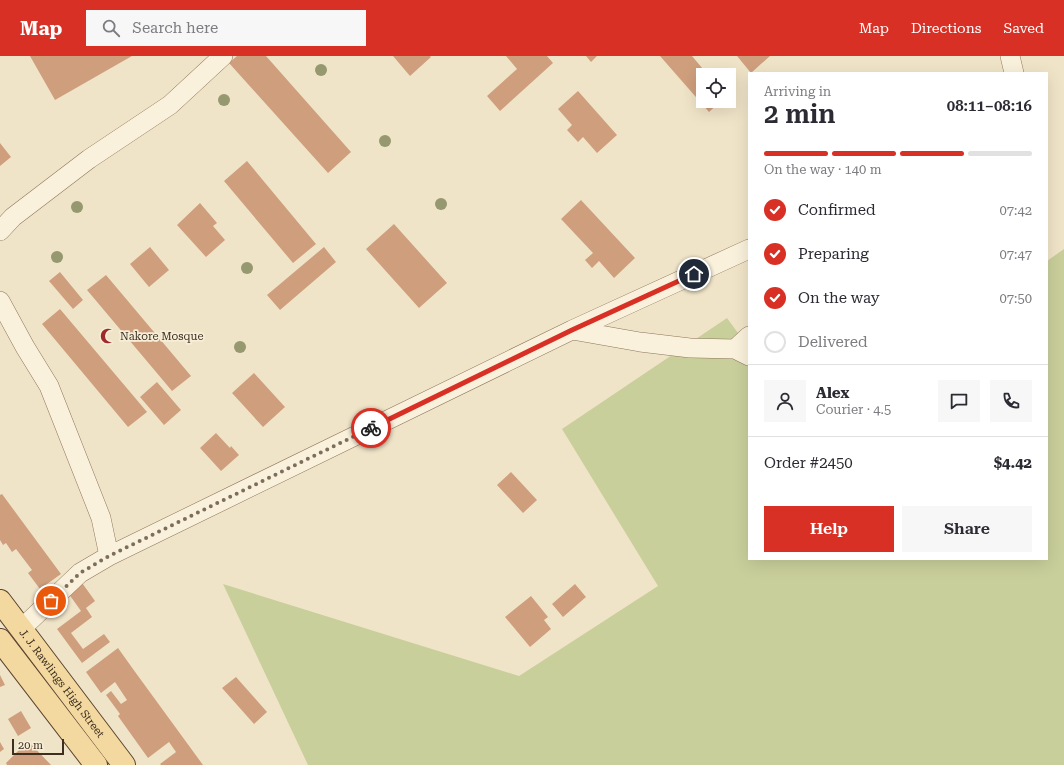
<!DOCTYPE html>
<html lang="en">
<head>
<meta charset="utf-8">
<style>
  :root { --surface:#fff; --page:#f7f7f7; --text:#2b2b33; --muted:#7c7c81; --line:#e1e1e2; --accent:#d93025 }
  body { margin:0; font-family:"Roboto Serif",serif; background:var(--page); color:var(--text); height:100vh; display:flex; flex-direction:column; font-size:15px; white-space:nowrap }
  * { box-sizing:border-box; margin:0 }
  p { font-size:13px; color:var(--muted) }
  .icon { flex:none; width:22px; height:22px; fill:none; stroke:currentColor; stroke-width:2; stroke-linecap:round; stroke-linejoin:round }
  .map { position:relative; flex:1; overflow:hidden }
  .sheet { position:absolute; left:748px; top:16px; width:300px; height:488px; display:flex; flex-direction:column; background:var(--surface); border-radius:0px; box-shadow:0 4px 16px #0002 }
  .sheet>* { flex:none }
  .fabs { position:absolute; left:696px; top:12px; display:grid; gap:8px }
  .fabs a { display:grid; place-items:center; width:40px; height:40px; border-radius:0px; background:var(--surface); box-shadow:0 4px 16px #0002; font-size:20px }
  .scale { position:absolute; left:12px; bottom:10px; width:52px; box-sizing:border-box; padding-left:4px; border:2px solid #3d2e20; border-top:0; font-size:11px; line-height:14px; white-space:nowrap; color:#3d2e20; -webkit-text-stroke:3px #f7eed8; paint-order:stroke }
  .pin { position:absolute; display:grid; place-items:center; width:34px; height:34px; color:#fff; margin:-17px; border:2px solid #fff; border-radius:50%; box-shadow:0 1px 4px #0007 }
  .courier { position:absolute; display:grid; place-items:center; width:40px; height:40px; margin:-20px; border:3px solid #d93025; border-radius:50%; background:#fff; color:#222; box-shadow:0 1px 5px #0007 }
  .head em { font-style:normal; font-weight:600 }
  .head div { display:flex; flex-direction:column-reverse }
  .head { display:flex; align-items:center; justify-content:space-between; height:68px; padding:0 16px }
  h1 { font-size:26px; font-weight:600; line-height:30px }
  .bar { display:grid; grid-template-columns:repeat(4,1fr); gap:6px 4px; align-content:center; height:48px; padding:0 16px }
  .bar i { height:5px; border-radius:3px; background:var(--line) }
  .bar .current { background:var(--accent) }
  .bar p { grid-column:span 4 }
  .line { display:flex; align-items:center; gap:10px; padding:0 16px; border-top:1px solid var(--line) }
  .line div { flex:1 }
  .round { display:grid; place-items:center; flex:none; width:42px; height:42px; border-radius:0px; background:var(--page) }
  ol { padding:0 16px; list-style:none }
  li { display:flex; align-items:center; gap:12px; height:44px }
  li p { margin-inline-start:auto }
  li .icon { padding:4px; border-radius:50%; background:var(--accent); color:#fff; stroke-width:4 }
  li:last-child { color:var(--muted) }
  li i { width:22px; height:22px; border:2px solid var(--line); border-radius:50% }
  .button { display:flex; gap:8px; margin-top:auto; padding:8px 16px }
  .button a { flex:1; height:46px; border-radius:0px; background:var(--accent); color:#fff; font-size:16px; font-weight:600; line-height:46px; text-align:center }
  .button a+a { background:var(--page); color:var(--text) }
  header { display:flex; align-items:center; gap:24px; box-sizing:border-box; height:56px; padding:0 20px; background:var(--accent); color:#fff }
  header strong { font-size:19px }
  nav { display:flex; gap:22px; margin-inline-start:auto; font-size:14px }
  .search { width:280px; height:36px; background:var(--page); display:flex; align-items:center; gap:10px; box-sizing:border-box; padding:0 14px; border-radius:0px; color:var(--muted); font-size:15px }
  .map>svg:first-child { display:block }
  .green { fill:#c9cf9b }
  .building { fill:#cf9f7d }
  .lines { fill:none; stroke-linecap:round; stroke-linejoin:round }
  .street-casing { stroke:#8d765c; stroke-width:20 }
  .primary-casing { stroke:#5b4430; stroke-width:24 }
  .street { stroke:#faf1dc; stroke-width:19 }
  .primary { stroke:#f3d9a0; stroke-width:22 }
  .tree { fill:#96986f }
  .done { stroke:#7c6e5b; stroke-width:4; stroke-dasharray:0 7.2 }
  .route { stroke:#d93025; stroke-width:5 }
  .labels { text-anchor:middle; stroke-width:3.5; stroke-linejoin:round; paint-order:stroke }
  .poi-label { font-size:11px; fill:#3d2e20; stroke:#f7eed8; text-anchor:start }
  .street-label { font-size:11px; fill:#3d2e20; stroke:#f7eed8 }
</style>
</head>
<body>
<header>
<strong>Map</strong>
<div class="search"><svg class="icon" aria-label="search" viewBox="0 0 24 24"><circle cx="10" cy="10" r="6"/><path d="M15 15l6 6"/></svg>Search here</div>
<nav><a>Map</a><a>Directions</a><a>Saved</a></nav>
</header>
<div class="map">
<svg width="1064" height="709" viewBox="0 0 1064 709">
  <rect width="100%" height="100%" fill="#f0e4c8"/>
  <path class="green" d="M 1064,193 L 1064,709 L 308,709 L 223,528 L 519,620 L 658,530 L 562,373 L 727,262 L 749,292 L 749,503 L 1047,503 L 1047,205 Z"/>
  <path class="building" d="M 30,0 L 132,0 L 55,44 Z
    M 237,0 L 266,0 L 351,96 L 328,117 L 229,7 Z
    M 393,0 L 430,0 L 431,1 L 410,20 Z
    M 506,0 L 547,0 L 553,7 L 500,55 L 487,40 L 517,13 Z
    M 586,0 L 597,0 L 591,6 Z
    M 660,0 L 692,0 L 708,19 L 703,19 L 703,45 L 721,45 L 709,56 Z
    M 737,0 L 770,0 L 751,17 Z
    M 578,35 L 617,79 L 597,97 L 583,81 L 578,86 L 567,74 L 572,69 L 558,53 Z
    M 0,87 L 11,101 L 0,110 Z
    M 247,105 L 316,188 L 293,207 L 224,125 Z
    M 581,144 L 635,202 L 614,222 L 599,205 L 592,212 L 585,204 L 593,197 L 561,163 Z
    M 200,147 L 217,167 L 213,170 L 225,184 L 206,201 L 177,169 Z
    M 394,168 L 447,227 L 419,252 L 366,193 Z
    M 150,191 L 169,214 L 149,231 L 130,208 Z
    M 324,191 L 336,206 L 280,254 L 267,239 Z
    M 60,216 L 83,244 L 73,253 L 49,225 Z
    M 106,219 L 191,320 L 172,335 L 87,234 Z
    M 60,253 L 147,356 L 128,371 L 42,268 Z
    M 254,317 L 285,351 L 263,371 L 232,337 Z
    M 157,326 L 181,354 L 164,369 L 140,341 Z
    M 216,377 L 230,392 L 231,390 L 239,399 L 221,415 L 200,392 Z
    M 511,416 L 537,444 L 523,457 L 497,429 Z
    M 2,438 L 61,518 L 40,533 L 28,517 L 32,514 L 16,493 L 12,496 L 6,487 L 3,489 L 0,484 L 0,439 Z
    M 80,524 L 95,545 L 86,552 L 92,561 L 71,577 L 83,593 L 104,578 L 110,586 L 82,607 L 57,573 L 81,555 L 66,534 Z
    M 575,528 L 586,541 L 563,561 L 552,548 Z
    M 531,540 L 548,561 L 544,564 L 551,573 L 530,591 L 505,561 Z
    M 118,592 L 133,613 L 203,709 L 161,709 L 160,708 L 176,696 L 169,686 L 148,702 L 118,660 L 120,658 L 106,639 L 111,635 L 121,648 L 127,644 L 115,626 L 101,637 L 86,616 Z
    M 0,619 L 5,629 L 0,631 Z
    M 236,621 L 267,656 L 254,668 L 222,632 Z
    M 21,655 L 31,672 L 18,680 L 8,663 Z
    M 28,685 L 51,709 L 7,709 L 6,707 Z
    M 0,686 L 4,693 L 0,696 Z"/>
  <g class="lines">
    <defs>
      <path id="street" d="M 1010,0 L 1014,17
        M 0,175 L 13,161 L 89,103 L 170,49 L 223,0
        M 0,245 L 25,291 L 49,330 L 101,462 L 109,500 L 80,517 L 21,573
        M 572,274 L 640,286 L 690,292 L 735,293 L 749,300
        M 735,293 L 749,280
        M 109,500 L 572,274 L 749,193"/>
      <g id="primary">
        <path id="s1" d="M 0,545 L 124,709"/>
        <path d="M 0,584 L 96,709"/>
      </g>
    </defs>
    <use href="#street" class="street-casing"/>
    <use href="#primary" class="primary-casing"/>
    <use href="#street" class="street"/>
    <use href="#primary" class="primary"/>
  </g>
  <g class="tree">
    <circle cx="321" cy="14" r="6"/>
    <circle cx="224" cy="44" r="6"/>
    <circle cx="385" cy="85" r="6"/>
    <circle cx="441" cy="148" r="6"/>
    <circle cx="77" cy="151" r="6"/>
    <circle cx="57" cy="201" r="6"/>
    <circle cx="247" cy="212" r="6"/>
    <circle cx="240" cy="291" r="6"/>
  </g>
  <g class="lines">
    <path class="done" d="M 51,545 L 80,517 L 109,500 L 371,372"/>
    <path class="route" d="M 371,372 L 572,274 L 694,218"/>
  </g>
  <defs>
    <symbol id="mosque-bare" viewBox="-9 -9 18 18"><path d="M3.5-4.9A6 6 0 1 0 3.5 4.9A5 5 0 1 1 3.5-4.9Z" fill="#9e2a2b" stroke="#f7eed8" stroke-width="2.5" paint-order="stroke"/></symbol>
  </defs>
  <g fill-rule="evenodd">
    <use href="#mosque-bare" x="97" y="269" width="22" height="22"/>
  </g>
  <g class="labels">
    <g class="poi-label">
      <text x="120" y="284">Nakore Mosque</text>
    </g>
    <g class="street-label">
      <text dy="4" stroke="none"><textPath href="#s1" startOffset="103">J. J. Rawlings High Street</textPath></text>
    </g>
  </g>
</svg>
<div class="fabs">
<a><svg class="icon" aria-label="locate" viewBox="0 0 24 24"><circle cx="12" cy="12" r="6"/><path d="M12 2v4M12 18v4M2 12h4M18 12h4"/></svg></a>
</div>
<div class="scale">20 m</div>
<div class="pin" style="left:51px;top:545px;background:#ea580c"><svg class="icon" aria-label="bag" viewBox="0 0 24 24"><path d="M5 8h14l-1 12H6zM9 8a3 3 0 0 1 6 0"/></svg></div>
<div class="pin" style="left:694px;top:218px;background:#1f2937"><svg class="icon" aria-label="home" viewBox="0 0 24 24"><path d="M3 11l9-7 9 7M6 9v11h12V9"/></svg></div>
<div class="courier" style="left:371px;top:372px"><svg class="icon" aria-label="bike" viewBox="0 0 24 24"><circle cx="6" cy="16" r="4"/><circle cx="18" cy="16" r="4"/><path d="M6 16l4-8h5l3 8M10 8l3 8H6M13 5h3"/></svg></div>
<section class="sheet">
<div class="head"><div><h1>2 min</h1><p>Arriving in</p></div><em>08:11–08:16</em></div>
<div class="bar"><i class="current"></i><i class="current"></i><i class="current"></i><i></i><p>On the way · 140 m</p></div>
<ol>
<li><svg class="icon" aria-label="check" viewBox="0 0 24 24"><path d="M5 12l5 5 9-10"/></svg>Confirmed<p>07:42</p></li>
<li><svg class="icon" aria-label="check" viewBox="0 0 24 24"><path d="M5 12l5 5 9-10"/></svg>Preparing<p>07:47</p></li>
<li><svg class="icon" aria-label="check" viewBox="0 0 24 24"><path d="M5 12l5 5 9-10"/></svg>On the way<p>07:50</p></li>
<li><i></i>Delivered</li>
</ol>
<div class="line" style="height:72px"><a class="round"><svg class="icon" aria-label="person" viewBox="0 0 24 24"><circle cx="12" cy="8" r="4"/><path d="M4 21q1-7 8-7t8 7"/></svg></a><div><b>Alex</b><p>Courier · 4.5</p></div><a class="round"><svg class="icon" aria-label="chat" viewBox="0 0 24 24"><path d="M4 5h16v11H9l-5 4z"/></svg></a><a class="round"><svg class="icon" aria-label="phone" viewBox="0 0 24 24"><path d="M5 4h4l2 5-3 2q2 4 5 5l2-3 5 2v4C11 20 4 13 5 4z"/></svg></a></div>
<div class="line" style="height:52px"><div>Order #2450</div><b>$4.42</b></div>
<div class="button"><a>Help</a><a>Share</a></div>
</section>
</div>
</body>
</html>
